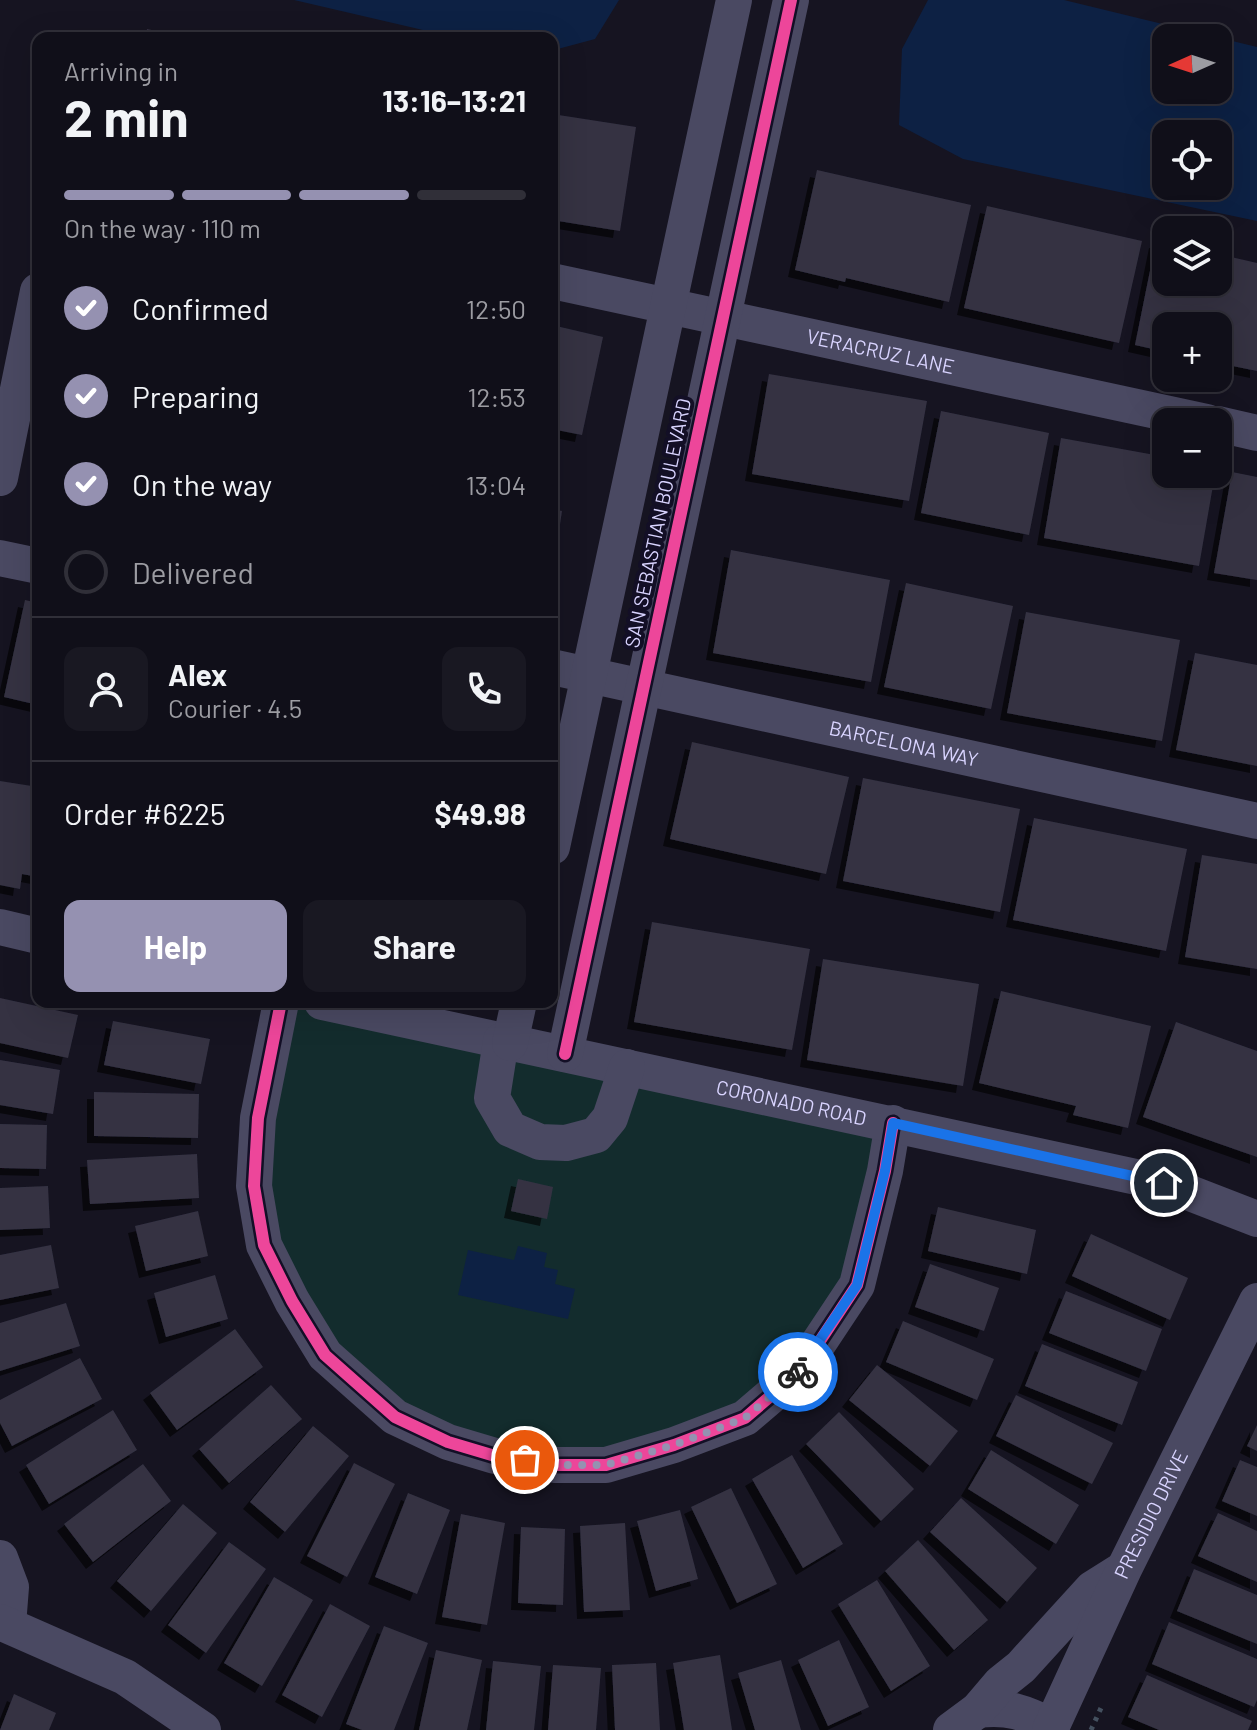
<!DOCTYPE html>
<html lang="en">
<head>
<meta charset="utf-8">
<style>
  :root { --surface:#100f19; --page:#191822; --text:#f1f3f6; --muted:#9c9ca2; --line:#302f38; --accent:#9591b1 }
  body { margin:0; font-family:Barlow,sans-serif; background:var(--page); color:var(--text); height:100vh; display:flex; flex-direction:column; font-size:30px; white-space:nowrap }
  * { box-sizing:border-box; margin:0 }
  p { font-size:26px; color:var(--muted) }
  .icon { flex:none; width:44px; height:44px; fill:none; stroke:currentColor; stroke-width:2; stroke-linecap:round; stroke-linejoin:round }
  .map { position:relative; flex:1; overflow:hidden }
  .side { position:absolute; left:32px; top:32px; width:526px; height:976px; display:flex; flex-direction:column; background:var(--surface); border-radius:16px; box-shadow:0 8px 32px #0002,0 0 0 2px var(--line) }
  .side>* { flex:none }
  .needle { width:52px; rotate:267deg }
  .controls { position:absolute; left:1152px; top:24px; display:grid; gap:16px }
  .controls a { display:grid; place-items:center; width:80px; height:80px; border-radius:16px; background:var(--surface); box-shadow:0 8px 32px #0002,0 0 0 2px var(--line); font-size:40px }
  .pin { position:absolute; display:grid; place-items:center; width:68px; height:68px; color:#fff; margin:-34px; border:4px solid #fff; border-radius:50%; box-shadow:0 2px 8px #0007 }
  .courier { position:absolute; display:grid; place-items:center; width:80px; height:80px; margin:-40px; border:6px solid #1a73e8; border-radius:50%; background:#fff; color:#222; box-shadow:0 2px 10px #0007 }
  .head em { font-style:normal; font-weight:700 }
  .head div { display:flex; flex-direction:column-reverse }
  .head { display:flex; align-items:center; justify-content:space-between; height:136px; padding:0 32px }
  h1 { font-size:52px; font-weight:700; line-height:60px }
  .bar { display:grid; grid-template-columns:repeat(4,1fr); gap:12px 8px; align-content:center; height:96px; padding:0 32px }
  .bar i { height:10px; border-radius:6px; background:var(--line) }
  .bar .selected { background:var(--accent) }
  .bar p { grid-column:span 4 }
  .line { display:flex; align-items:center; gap:20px; padding:0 32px; border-top:2px solid var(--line) }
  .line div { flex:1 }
  .round { display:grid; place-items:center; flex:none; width:84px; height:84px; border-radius:16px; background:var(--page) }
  ol { padding:0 32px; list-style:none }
  li { display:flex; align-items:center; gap:24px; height:88px }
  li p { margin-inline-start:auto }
  li .icon { padding:8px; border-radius:50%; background:var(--accent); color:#fff; stroke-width:4 }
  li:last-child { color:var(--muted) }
  li i { width:44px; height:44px; border:4px solid var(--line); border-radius:50% }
  .primary-button { display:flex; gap:16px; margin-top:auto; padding:16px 32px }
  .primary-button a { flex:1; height:92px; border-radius:16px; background:var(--accent); color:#fff; font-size:32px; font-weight:700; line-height:92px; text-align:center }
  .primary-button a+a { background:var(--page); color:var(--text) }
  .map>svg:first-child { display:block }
  .green { fill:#132c2d }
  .water { fill:#0d2144; fill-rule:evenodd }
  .building { fill:#343243; filter:url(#shadow) }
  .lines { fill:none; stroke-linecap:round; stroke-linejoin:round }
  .path { stroke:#44505f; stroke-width:5; stroke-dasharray:4 6; stroke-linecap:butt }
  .minor { stroke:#4a4962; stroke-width:36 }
  .cycleway-casing { stroke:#130f26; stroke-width:17 }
  .cycleway { stroke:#ed469a; stroke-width:12 }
  .done { stroke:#9591b1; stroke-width:8; stroke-dasharray:0 14.4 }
  .route { stroke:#1a73e8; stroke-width:10 }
  .labels { text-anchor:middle; stroke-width:8; stroke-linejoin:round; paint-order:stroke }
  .street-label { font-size:20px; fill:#d9d4ff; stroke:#130f26 }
</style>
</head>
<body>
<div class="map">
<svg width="1257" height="1730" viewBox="0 0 1257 1730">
  <defs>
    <filter id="shadow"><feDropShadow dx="-7" dy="7" stdDeviation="0" flood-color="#0009"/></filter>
  </defs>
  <rect width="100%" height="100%" fill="#161421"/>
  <path class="green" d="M 281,1002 L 322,1002 L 893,1123 L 857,1285 L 745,1418 L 606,1465 L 395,1417 L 292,1301 L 258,1118 Z"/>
  <path class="water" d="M 294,0 L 619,0 L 595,39 L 554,50 L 552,50 L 552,38 L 474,38 L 423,30 Z
    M 928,0 L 1064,0 L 1257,47 L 1257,221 L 963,159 L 899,125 L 902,49 ZM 1166,38 L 1218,38 L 1218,90 L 1166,90 ZM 1166,134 L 1218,134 L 1218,186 L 1166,186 Z
    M 518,1246 L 547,1253 L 544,1267 L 558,1270 L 555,1284 L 575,1289 L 568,1319 L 458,1295 L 468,1250 L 514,1260 Z"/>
  <path class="building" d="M 147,29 L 182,37 L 182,38 L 146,38 Z
    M 552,114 L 636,127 L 620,231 L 552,220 Z
    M 817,170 L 971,205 L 949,302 L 846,278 L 845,282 L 795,270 Z
    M 987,206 L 1142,241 L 1119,343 L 964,308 Z
    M 1156,241 L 1166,243 L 1166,282 L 1218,282 L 1218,254 L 1257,263 L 1257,371 L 1218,363 L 1218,326 L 1166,326 L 1166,352 L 1135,345 Z
    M 552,325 L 603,337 L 582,435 L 552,429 Z
    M 769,374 L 927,401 L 909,501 L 752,474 Z
    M 941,411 L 1049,433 L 1029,535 L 921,513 Z
    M 1061,438 L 1166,457 L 1166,474 L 1215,474 L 1199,566 L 1044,538 Z
    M 1232,472 L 1257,477 L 1257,580 L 1214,573 Z
    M 552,509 L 562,511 L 554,565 L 552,565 Z
    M 731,550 L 890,580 L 871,682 L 713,653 Z
    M 906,583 L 1013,606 L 991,709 L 884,687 Z
    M 25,600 L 38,603 L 38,705 L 4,697 Z
    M 1026,612 L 1180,640 L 1162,741 L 1007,713 Z
    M 1195,653 L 1257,665 L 1257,766 L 1176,750 Z
    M 692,742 L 849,777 L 826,874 L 670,839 Z
    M 863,778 L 1020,809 L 1000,912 L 843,881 Z
    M 0,781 L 38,787 L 38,877 L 22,874 L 20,889 L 0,885 Z
    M 1034,818 L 1187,849 L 1166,951 L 1013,920 Z
    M 1202,855 L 1257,864 L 1257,969 L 1185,957 Z
    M 652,922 L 810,949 L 792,1050 L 634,1022 Z
    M 823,959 L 979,984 L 963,1086 L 807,1060 Z
    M 1001,991 L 1151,1026 L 1128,1128 L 1073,1115 L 1076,1106 L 979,1083 Z
    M 0,998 L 78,1015 L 68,1058 L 0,1043 Z
    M 113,1021 L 210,1039 L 201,1084 L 104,1065 Z
    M 1176,1022 L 1257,1051 L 1257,1157 L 1143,1117 Z
    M 0,1060 L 60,1070 L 53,1114 L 0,1105 Z
    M 94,1092 L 199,1094 L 198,1138 L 94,1136 Z
    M 0,1124 L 47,1125 L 46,1169 L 0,1168 Z
    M 197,1154 L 199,1198 L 90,1204 L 87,1160 Z
    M 518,1179 L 553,1187 L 547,1219 L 511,1211 Z
    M 48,1186 L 50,1228 L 0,1230 L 0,1188 Z
    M 938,1207 L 1036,1230 L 1027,1274 L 928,1251 Z
    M 198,1211 L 208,1256 L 146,1271 L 135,1226 Z
    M 1091,1234 L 1188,1278 L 1170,1320 L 1072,1276 Z
    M 51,1245 L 59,1288 L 0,1300 L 0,1255 Z
    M 930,1264 L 999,1288 L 984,1331 L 915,1307 Z
    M 215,1275 L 228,1319 L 166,1337 L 154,1293 Z
    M 1066,1291 L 1162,1329 L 1146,1371 L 1049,1333 Z
    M 66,1303 L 80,1346 L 0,1371 L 0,1323 Z
    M 903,1321 L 994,1359 L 977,1400 L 886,1362 Z
    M 235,1329 L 263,1367 L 177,1430 L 150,1393 Z
    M 1042,1344 L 1138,1382 L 1122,1425 L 1025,1386 Z
    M 80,1358 L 102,1399 L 12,1446 L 0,1423 L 0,1400 Z
    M 877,1365 L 958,1431 L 930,1466 L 849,1400 Z
    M 271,1385 L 302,1419 L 229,1483 L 199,1449 Z
    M 1016,1395 L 1113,1443 L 1092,1484 L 996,1436 Z
    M 113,1410 L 137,1450 L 49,1504 L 26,1465 Z
    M 839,1412 L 914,1489 L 881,1521 L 806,1444 Z
    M 1257,1425 L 1257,1451 L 1247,1446 Z
    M 313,1426 L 349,1456 L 285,1532 L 250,1502 Z
    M 991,1450 L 1079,1505 L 1056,1544 L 968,1489 Z
    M 792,1455 L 843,1544 L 803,1568 L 752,1479 Z
    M 1240,1460 L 1257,1467 L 1257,1516 L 1222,1501 Z
    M 354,1463 L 395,1484 L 347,1577 L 307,1556 Z
    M 143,1464 L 171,1501 L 93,1562 L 64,1524 Z
    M 731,1488 L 777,1584 L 737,1603 L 691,1507 Z
    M 408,1493 L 450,1510 L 417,1594 L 375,1577 Z
    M 961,1498 L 1037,1568 L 1007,1602 L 930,1532 Z
    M 183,1504 L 217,1533 L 151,1611 L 117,1581 Z
    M 680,1510 L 698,1579 L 656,1591 L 637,1521 Z
    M 1218,1513 L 1257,1531 L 1257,1582 L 1198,1556 Z
    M 461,1514 L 505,1523 L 487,1625 L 442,1617 Z
    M 625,1523 L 630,1610 L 584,1612 L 580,1526 Z
    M 521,1527 L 565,1529 L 563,1605 L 518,1603 Z
    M 918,1540 L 988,1620 L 954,1650 L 885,1571 Z
    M 229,1542 L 266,1569 L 206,1653 L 168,1625 Z
    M 1194,1569 L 1257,1595 L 1257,1644 L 1177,1611 Z
    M 274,1577 L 313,1600 L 262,1686 L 224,1663 Z
    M 877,1580 L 930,1666 L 891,1691 L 838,1604 Z
    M 330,1604 L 370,1626 L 322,1717 L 282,1695 Z
    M 1169,1622 L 1257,1659 L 1257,1700 L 1254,1707 L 1152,1664 Z
    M 384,1626 L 428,1643 L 394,1730 L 362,1730 L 346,1724 Z
    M 839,1640 L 869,1707 L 828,1726 L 798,1660 Z
    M 436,1650 L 482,1660 L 467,1730 L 419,1730 Z
    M 720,1655 L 732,1730 L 684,1730 L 673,1663 Z
    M 781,1660 L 801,1730 L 755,1730 L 738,1673 Z
    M 493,1661 L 541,1666 L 534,1730 L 486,1730 Z
    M 656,1663 L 660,1730 L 615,1730 L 612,1665 Z
    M 553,1665 L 601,1668 L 596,1730 L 548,1730 Z
    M 1147,1675 L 1252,1721 L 1248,1730 L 1159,1730 L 1128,1717 Z
    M 14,1694 L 56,1713 L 49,1730 L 0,1730 Z"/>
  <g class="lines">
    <path class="path" d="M 1091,1730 L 1101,1708"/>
    <g class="minor">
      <path id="s1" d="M 552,281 L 1207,422"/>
      <path d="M 1218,424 L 1257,433"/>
      <path d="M 0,478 L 38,291"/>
      <path d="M 0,558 L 38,566"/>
      <path id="s2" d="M 552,667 L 1257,821"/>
      <path d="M 552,847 L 734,0"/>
      <path d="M 0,927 L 38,936"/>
      <path d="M 281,1002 L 258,1118 L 254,1186 L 264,1245 L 292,1301 L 325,1355 L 395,1417 L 448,1442 L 495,1456 L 555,1465 L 606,1465 L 674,1445 L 745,1418 L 800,1371 L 857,1285 L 885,1171 L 893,1123"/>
      <path id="s3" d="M 322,1002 L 1164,1183 L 1257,1219"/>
      <path d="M 501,1041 L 492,1098 L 510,1129 L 540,1142 L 566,1143 L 596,1135 L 610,1118 L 627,1067"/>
      <path d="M 510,1043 L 519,1002"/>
      <path d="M 565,1054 L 791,0"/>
      <path d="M 0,1558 L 11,1587 L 8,1625"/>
      <path d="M 0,1622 L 125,1677 L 203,1730"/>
      <path d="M 978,1710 C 1009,1706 1025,1713 1052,1726"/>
      <path d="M 951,1730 L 978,1710 L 1001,1683 L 1021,1667 L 1092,1589 L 1119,1572"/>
      <path id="s4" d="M 1050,1730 L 1124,1569 L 1257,1301"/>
    </g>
    <defs>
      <path id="cycleway" d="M 281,1002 L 258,1118 L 254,1186 L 264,1245 L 292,1301 L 325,1355 L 395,1417 L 448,1442 L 495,1456 L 555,1465 L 606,1465 L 674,1445 L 745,1418 L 800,1371 L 857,1285 L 885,1171 L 893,1123
        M 565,1054 L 791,0"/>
    </defs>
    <use href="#cycleway" class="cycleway-casing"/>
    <use href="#cycleway" class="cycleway"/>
  </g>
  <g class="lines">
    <path class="done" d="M 525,1460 L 555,1465 L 606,1465 L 674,1445 L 745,1418 L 798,1372"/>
    <path class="route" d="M 798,1372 L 857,1285 L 885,1171 L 893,1123 L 1164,1183"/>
  </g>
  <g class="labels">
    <g class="street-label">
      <text dy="7" stroke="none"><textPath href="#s1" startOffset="336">VERACRUZ LANE</textPath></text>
      <text transform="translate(658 523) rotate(-78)" y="7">SAN SEBASTIAN BOULEVARD</text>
      <text dy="7" stroke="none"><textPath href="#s2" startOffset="360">BARCELONA WAY</textPath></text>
      <text dy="7" stroke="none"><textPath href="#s3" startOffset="480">CORONADO ROAD</textPath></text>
      <text dy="7" stroke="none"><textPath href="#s4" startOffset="238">PRESIDIO DRIVE</textPath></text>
    </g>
  </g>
</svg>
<div class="controls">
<a><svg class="needle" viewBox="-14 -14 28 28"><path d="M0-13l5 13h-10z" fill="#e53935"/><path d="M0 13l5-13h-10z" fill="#9c9ca2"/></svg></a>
<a><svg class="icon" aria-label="locate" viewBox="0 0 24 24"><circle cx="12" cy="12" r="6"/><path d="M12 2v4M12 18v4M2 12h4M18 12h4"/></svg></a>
<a><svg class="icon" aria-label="layers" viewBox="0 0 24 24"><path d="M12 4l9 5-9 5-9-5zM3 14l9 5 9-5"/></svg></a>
<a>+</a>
<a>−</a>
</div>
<div class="pin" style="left:525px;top:1460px;background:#ea580c"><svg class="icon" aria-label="bag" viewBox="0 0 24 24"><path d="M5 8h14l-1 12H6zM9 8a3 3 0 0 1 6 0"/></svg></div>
<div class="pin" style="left:1164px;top:1183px;background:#1f2937"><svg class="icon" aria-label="home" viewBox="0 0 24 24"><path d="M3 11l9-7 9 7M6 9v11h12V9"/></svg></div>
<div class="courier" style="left:798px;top:1372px"><svg class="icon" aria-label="bike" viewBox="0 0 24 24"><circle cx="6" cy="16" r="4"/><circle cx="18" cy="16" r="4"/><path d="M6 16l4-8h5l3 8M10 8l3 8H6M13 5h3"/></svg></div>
<section class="side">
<div class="head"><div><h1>2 min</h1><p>Arriving in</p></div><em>13:16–13:21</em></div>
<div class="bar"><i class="selected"></i><i class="selected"></i><i class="selected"></i><i></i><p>On the way · 110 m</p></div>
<ol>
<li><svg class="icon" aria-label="check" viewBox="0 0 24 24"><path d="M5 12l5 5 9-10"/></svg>Confirmed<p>12:50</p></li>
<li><svg class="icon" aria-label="check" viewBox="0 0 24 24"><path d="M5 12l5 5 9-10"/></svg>Preparing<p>12:53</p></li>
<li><svg class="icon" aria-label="check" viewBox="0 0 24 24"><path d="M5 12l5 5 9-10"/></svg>On the way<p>13:04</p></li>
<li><i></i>Delivered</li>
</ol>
<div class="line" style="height:144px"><a class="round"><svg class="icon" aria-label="person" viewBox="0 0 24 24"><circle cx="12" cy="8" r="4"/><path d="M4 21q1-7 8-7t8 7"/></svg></a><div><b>Alex</b><p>Courier · 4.5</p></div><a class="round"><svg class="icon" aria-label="phone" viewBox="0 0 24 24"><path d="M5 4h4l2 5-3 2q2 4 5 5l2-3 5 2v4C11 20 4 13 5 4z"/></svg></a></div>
<div class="line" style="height:104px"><div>Order #6225</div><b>$49.98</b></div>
<div class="primary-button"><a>Help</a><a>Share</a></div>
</section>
</div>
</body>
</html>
